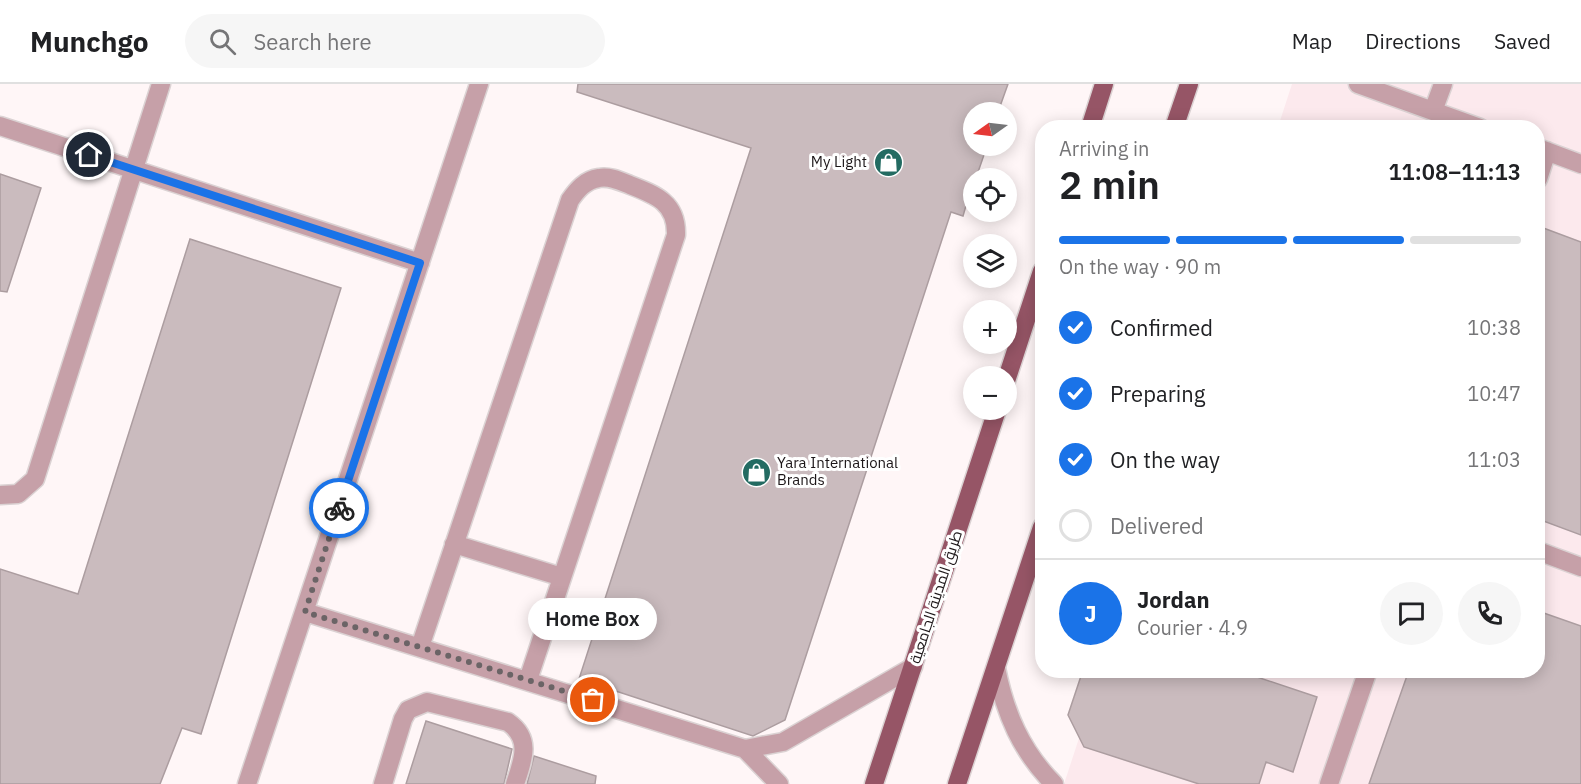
<!DOCTYPE html>
<html lang="en">
<head>
<meta charset="utf-8">
<style>
  :root { --surface:#fff; --page:#f6f6f6; --text:#202124; --muted:#757577; --line:#e0e0e0; --accent:#1a73e8 }
  body { margin:0; font-family:"IBM Plex Sans",Cairo,sans-serif; background:var(--page); color:var(--text); height:100vh; display:flex; flex-direction:column; font-size:22px; white-space:nowrap }
  * { box-sizing:border-box; margin:0 }
  p { font-size:20px; color:var(--muted) }
  .icon { flex:none; width:33px; height:33px; fill:none; stroke:currentColor; stroke-width:2; stroke-linecap:round; stroke-linejoin:round }
  .map { position:relative; flex:1; overflow:hidden }
  .panel { position:absolute; left:1035px; top:36px; width:510px; height:558px; display:flex; flex-direction:column; background:var(--surface); border-radius:24px; box-shadow:0 3px 15px #0003 }
  .panel>* { flex:none }
  .needle { width:39px; rotate:256deg }
  .buttons { position:absolute; left:963px; top:18px; display:grid; gap:12px }
  .buttons a { display:grid; place-items:center; width:54px; height:54px; border-radius:50%; background:var(--surface); box-shadow:0 3px 15px #0003; font-size:30px }
  .pin { position:absolute; display:grid; place-items:center; width:51px; height:51px; color:#fff; margin:-26px; border:3px solid #fff; border-radius:50%; box-shadow:0 2px 6px #0007 }
  .courier { position:absolute; display:grid; place-items:center; width:60px; height:60px; margin:-30px; border:4px solid #1a73e8; border-radius:50%; background:#fff; color:#222; box-shadow:0 2px 8px #0007 }
  .bubble { position:absolute; height:42px; border-radius:21px; background:var(--surface); box-shadow:0 3px 15px #0003; font-size:20px; font-weight:600; line-height:42px; text-align:center }
  .overview em { font-style:normal; font-weight:600 }
  .overview div { display:flex; flex-direction:column-reverse }
  .overview { display:flex; align-items:center; justify-content:space-between; height:102px; padding:0 24px }
  h1 { font-size:39px; font-weight:600; line-height:45px }
  .bar { display:grid; grid-template-columns:repeat(4,1fr); gap:9px 6px; align-content:center; height:72px; padding:0 24px }
  .bar i { height:8px; border-radius:4px; background:var(--line) }
  .bar .current { background:var(--accent) }
  .bar p { grid-column:span 4 }
  .line { display:flex; align-items:center; gap:15px; padding:0 24px; border-top:2px solid var(--line) }
  .line div { flex:1 }
  .round { display:grid; place-items:center; flex:none; width:63px; height:63px; border-radius:32px; background:var(--page) }
  ol { padding:0 24px; list-style:none }
  li { display:flex; align-items:center; gap:18px; height:66px }
  li p { margin-inline-start:auto }
  li .icon { padding:6px; border-radius:50%; background:var(--accent); color:#fff; stroke-width:4 }
  li:last-child { color:var(--muted) }
  li i { width:33px; height:33px; border:3px solid var(--line); border-radius:50% }
  header { display:flex; align-items:center; gap:36px; box-sizing:border-box; height:84px; padding:0 30px; background:var(--surface); border-bottom:2px solid var(--line) }
  header strong { font-size:28px }
  nav { display:flex; gap:33px; margin-inline-start:auto; font-size:21px }
  .search { width:420px; height:54px; background:var(--page); display:flex; align-items:center; gap:15px; box-sizing:border-box; padding:0 21px; border-radius:33px; color:var(--muted); font-size:22px }
  .map>svg:first-child { display:block }
  .built { fill:#fce9ed }
  .building { fill:#cabbbe; stroke:#ac9da0; stroke-width:1.5 }
  .lines { fill:none; stroke-linecap:round; stroke-linejoin:round }
  .minor-casing { stroke:#dbd2d3; stroke-width:21 }
  .major-casing { stroke:#dbd2d3; stroke-width:21 }
  .minor { stroke:#c6a0a8; stroke-width:18 }
  .major { stroke:#965566; stroke-width:18 }
  .done { stroke:#6b6466; stroke-width:6; stroke-dasharray:0 10.8 }
  .route { stroke:#1a73e8; stroke-width:8 }
  .labels { text-anchor:middle; stroke-width:6; stroke-linejoin:round; paint-order:stroke }
  .poi-label { font-size:15px; fill:#1c1618; stroke:#fff; text-anchor:end }
  .street-label { font-size:15px; fill:#1c1618; stroke:#fff }
</style>
</head>
<body>
<header>
<strong>Munchgo</strong>
<div class="search"><svg class="icon" aria-label="search" viewBox="0 0 24 24"><circle cx="10" cy="10" r="6"/><path d="M15 15l6 6"/></svg>Search here</div>
<nav><a>Map</a><a>Directions</a><a>Saved</a></nav>
</header>
<div class="map">
<svg width="1581" height="700" viewBox="0 0 1581 700">
  <rect width="100%" height="100%" fill="#fff6f7"/>
  <path class="built" d="M 1292,0 L 1581,0 L 1581,700 L 1064,700 L 1101,587 L 1538,586 L 1538,44 L 1278,43 Z"/>
  <path class="building" d="M 578,0 L 1008,0 L 998,28 L 974,28 L 974,62 L 987,62 L 976,94 L 974,94 L 963,132 L 951,128 L 785,636 L 753,652 L 579,595 L 751,64 L 577,8 Z
    M 0,90 L 41,104 L 7,208 L 0,207 Z
    M 1538,142 L 1581,158 L 1581,451 L 1538,435 Z
    M 190,155 L 341,204 L 201,650 L 182,644 L 160,700 L 0,700 L 0,485 L 78,510 Z
    M 1538,527 L 1581,542 L 1581,700 L 1369,700 L 1409,586 L 1538,586 Z
    M 1083,586 L 1236,586 L 1317,613 L 1293,688 L 1266,678 L 1259,700 L 1199,700 L 1084,663 L 1068,631 Z
    M 426,637 L 512,665 L 504,700 L 406,700 Z
    M 534,672 L 596,692 L 595,700 L 527,700 Z"/>
  <g class="lines">
    <defs>
      <path id="minor" d="M 1358,0 L 1480,44
        M 1433,27 L 1443,0
        M 0,42 L 420,179
        M 1538,64 L 1581,80
        M 1538,95 L 1547,67
        M 0,411 L 18,410 L 35,395 L 161,0
        M 454,460 L 562,493
        M 1538,467 L 1581,483
        M 305,528 L 745,665 L 783,658 L 913,583
        M 420,563 L 570,116 C 577,106 585,96 599,94 C 610,92 620,97 630,101 C 656,111 677,119 676,151 L 528,596
        M 996,584 C 1005,629 1021,667 1054,700
        M 745,665 L 779,700
        M 247,700 L 479,0
        M 383,700 L 403,635 L 408,626 L 427,618 L 508,638 C 532,655 523,676 515,700
        M 1329,700 L 1368,586"/>
      <path id="major" d="M 1090,44 L 1104,0
        M 1174,44 L 1189,0
        M 1006,297 L 1042,187
        M 874,700 L 997,326
        M 957,700 L 1042,443"/>
    </defs>
    <use href="#minor" class="minor-casing"/>
    <use href="#major" class="major-casing"/>
    <use href="#minor" class="minor"/>
    <use href="#major" class="major"/>
  </g>
  <g class="lines">
    <path class="done" d="M 339,424 L 305,528 L 593,616"/>
    <path class="route" d="M 89,71 L 420,179 L 339,424"/>
  </g>
  <defs>
    <symbol id="shop-disc" viewBox="-11 -11 22 22"><circle r="9.5" fill="#236b62" stroke="#fff"/><path d="M-5-2.5h2.3a2.7 3.5 0 0 1 5.4 0H5L5.5 6h-11ZM-1.5-2.5h3a1.5 2.3 0 0 0-3 0Z" fill="#fff"/></symbol>
  </defs>
  <g fill-rule="evenodd">
    <use href="#shop-disc" x="872" y="62" width="33" height="33"/>
    <use href="#shop-disc" x="740" y="372" width="33" height="33"/>
  </g>
  <g class="labels">
    <g class="poi-label">
      <text x="867" y="83">My Light</text>
      <text x="777" y="384" text-anchor="start">Yara International<tspan x="777" dy="17">Brands</tspan></text>
    </g>
    <g class="street-label">
      <text transform="translate(936 513) rotate(-72)" y="5">طريق المدينة الجامعية</text>
    </g>
  </g>
</svg>
<div class="buttons">
<a><svg class="needle" viewBox="-14 -14 28 28"><path d="M0-13l5 13h-10z" fill="#e53935"/><path d="M0 13l5-13h-10z" fill="#757577"/></svg></a>
<a><svg class="icon" aria-label="locate" viewBox="0 0 24 24"><circle cx="12" cy="12" r="6"/><path d="M12 2v4M12 18v4M2 12h4M18 12h4"/></svg></a>
<a><svg class="icon" aria-label="layers" viewBox="0 0 24 24"><path d="M12 4l9 5-9 5-9-5zM3 14l9 5 9-5"/></svg></a>
<a>+</a>
<a>−</a>
</div>
<div class="pin" style="left:593px;top:616px;background:#ea580c"><svg class="icon" aria-label="bag" viewBox="0 0 24 24"><path d="M5 8h14l-1 12H6zM9 8a3 3 0 0 1 6 0"/></svg></div>
<div class="pin" style="left:89px;top:71px;background:#1f2937"><svg class="icon" aria-label="home" viewBox="0 0 24 24"><path d="M3 11l9-7 9 7M6 9v11h12V9"/></svg></div>
<div class="courier" style="left:339px;top:424px"><svg class="icon" aria-label="bike" viewBox="0 0 24 24"><circle cx="6" cy="16" r="4"/><circle cx="18" cy="16" r="4"/><path d="M6 16l4-8h5l3 8M10 8l3 8H6M13 5h3"/></svg></div>
<div class="bubble" style="left:528px;top:514px;width:129px">Home Box</div>
<section class="panel">
<div class="overview"><div><h1>2 min</h1><p>Arriving in</p></div><em>11:08–11:13</em></div>
<div class="bar"><i class="current"></i><i class="current"></i><i class="current"></i><i></i><p>On the way · 90 m</p></div>
<ol>
<li><svg class="icon" aria-label="check" viewBox="0 0 24 24"><path d="M5 12l5 5 9-10"/></svg>Confirmed<p>10:38</p></li>
<li><svg class="icon" aria-label="check" viewBox="0 0 24 24"><path d="M5 12l5 5 9-10"/></svg>Preparing<p>10:47</p></li>
<li><svg class="icon" aria-label="check" viewBox="0 0 24 24"><path d="M5 12l5 5 9-10"/></svg>On the way<p>11:03</p></li>
<li><i></i>Delivered</li>
</ol>
<div class="line" style="height:108px"><b class="round" style="background:var(--accent);color:#fff">J</b><div><b>Jordan</b><p>Courier · 4.9</p></div><a class="round"><svg class="icon" aria-label="chat" viewBox="0 0 24 24"><path d="M4 5h16v11H9l-5 4z"/></svg></a><a class="round"><svg class="icon" aria-label="phone" viewBox="0 0 24 24"><path d="M5 4h4l2 5-3 2q2 4 5 5l2-3 5 2v4C11 20 4 13 5 4z"/></svg></a></div>
</section>
</div>
</body>
</html>
